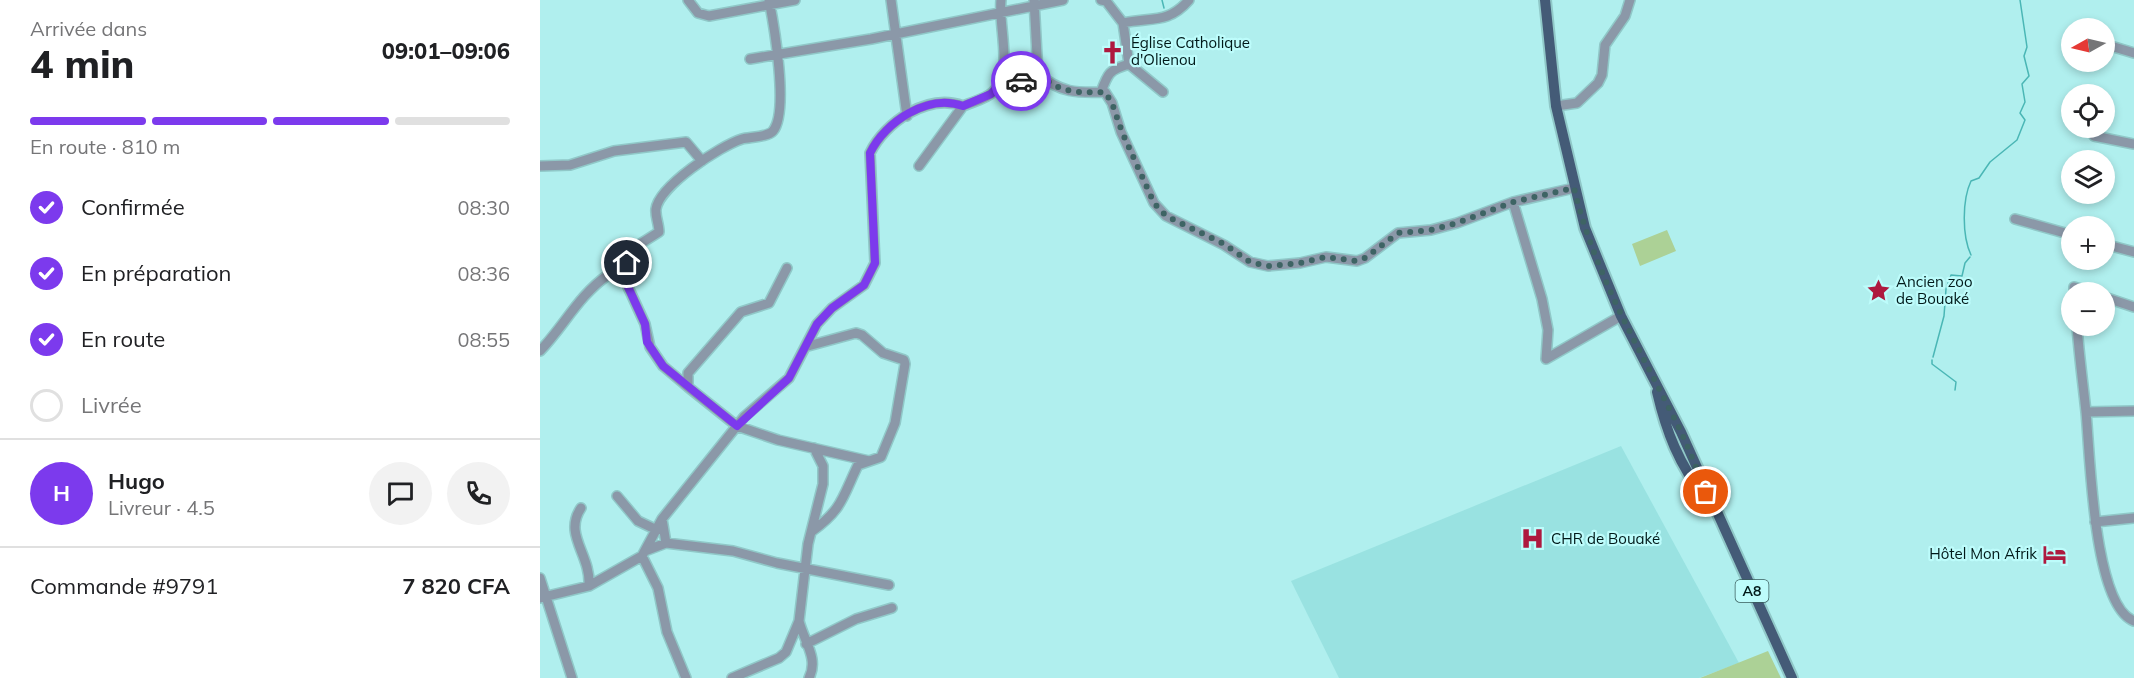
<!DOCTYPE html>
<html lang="fr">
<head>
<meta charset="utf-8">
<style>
  :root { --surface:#fff; --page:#f2f2f2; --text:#202124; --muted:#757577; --line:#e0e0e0; --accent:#7c3aed }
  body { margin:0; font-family:Mulish,sans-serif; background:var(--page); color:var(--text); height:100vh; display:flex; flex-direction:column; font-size:22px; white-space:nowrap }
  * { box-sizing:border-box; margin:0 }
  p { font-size:20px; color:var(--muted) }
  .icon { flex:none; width:33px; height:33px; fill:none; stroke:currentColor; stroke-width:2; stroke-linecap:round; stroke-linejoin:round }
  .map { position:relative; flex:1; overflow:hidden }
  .drawer { display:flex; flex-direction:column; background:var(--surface); width:540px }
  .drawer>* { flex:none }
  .needle { width:39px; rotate:262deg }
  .controls { position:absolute; left:1521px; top:18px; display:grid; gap:12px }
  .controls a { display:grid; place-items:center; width:54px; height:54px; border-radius:50%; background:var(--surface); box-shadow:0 3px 9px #0003; font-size:30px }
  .pin { position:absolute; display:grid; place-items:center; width:51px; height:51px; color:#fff; margin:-26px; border:3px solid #fff; border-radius:50%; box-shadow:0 2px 6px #0007 }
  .courier { position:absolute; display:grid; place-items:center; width:60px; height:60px; margin:-30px; border:4px solid #7c3aed; border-radius:50%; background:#fff; color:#222; box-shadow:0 2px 8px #0007 }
  .overview em { font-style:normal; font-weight:800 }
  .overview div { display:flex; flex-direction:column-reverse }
  .overview { display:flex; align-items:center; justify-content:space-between; height:102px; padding:0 30px }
  h1 { font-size:39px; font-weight:800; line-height:45px }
  .bar { display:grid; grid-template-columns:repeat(4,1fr); gap:9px 6px; align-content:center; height:72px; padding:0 30px }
  .bar i { height:8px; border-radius:4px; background:var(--line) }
  .bar .selected { background:var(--accent) }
  .bar p { grid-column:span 4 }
  .line { display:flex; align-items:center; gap:15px; padding:0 30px; border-top:2px solid var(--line) }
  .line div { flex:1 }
  .round { display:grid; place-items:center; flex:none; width:63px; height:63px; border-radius:32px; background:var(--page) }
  ol { padding:0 30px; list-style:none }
  li { display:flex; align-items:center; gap:18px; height:66px }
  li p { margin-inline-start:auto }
  li .icon { padding:6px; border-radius:50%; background:var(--accent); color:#fff; stroke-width:4 }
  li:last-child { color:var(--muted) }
  li i { width:33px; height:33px; border:3px solid var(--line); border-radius:50% }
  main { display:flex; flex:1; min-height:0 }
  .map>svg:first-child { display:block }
  .built { fill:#99e2e1 }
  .green { fill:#acd196 }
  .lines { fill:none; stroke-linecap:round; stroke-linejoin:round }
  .stream { stroke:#4ab6b5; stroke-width:1.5 }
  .minor-casing { stroke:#90c8c8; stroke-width:12 }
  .major-casing { stroke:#90c8c8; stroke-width:14 }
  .minor { stroke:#8b98a8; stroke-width:9 }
  .major { stroke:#445b77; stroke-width:10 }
  .done { stroke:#3e6464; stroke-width:6; stroke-dasharray:0 10.8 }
  .route { stroke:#7c3aed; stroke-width:8 }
  .labels { text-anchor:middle; stroke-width:4.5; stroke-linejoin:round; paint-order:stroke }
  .shield { fill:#bdfcfb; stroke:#395d5d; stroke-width:1.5 }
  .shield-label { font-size:14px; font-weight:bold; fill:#011919 }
  .poi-label { font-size:15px; fill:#011919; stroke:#bdfcfb; text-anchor:start }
</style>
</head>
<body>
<main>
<section class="drawer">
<div class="overview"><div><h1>4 min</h1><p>Arrivée dans</p></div><em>09:01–09:06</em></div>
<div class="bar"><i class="selected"></i><i class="selected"></i><i class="selected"></i><i></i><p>En route · 810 m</p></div>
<ol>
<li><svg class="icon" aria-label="check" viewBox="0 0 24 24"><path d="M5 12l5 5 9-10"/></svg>Confirmée<p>08:30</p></li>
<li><svg class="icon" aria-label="check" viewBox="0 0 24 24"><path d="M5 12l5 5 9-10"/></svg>En préparation<p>08:36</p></li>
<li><svg class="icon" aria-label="check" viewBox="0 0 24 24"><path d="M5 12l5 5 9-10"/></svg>En route<p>08:55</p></li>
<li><i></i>Livrée</li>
</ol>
<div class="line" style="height:108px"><b class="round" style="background:var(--accent);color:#fff">H</b><div><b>Hugo</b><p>Livreur · 4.5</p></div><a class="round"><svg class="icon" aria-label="chat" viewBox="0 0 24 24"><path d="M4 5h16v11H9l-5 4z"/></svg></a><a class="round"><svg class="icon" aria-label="phone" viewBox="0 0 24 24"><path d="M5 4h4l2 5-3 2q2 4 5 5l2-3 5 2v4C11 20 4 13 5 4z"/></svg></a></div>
<div class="line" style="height:78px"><div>Commande #9791</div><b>7 820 CFA</b></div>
</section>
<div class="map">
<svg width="1594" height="678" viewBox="0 0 1594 678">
  <rect width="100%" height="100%" fill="#b0efee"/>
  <path class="built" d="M 1081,446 L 1199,663 L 1159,678 L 799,678 L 751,581 Z"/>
  <path class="green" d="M 1127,230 L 1136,251 L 1100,266 L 1092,244 Z
    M 1228,651 L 1241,678 L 1160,678 Z"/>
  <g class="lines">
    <path class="stream" d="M 622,0 L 624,8
      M 1431,255 C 1422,236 1422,200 1431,181 L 1439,178 L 1450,162 L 1477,140 L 1485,120 L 1480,113 L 1485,102 L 1482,84 L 1489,76 L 1484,56 L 1487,47 L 1480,0
      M 1393,357 L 1404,316 L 1406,289 L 1411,275 L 1422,276 L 1425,263 L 1430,257
      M 1392,360 L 1392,364 L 1416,382 L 1415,390"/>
    <defs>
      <path id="minor" d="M 148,0 L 158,13 L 169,16 L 255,0
        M 351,0 L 367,116
        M 494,0 L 498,74 C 521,93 536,93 565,92 L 572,103 L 581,132 L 614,203 L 626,216 L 684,245 L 710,262 L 728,266 L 760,263 L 786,257 L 817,261 L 825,258 L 858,233 L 891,230 L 917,223 L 973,202 L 1034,188
        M 561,0 L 566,1 L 583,23 C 612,17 628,24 649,0
        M 583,23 L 589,64 L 623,92
        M 1564,44 L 1594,53
        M 210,59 L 331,39 L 523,0
        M 460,84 L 493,79 L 498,74
        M 561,92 C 568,73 569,70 589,64
        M 1016,106 L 1037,103 L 1058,83 L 1062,75 L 1065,45 L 1085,16 L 1090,0
        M 1554,136 L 1594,144
        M 0,166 L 30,165 L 74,151 L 146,142 L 162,161
        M 379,166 L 423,106
        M 973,202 L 1002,299 L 1008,330 L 1006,359
        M 1475,219 L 1532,235
        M 1564,244 L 1594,252
        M 247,268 L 229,303 L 201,312 L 148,373 L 148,387 L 197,426 L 238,440 L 329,461
        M 1534,292 L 1534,287 L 1550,292
        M 1564,297 L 1594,307
        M 1537,326 C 1539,355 1543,383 1546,412 C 1550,452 1553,606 1594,621
        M 268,346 L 316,333 L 322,335 L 343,353 L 364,360 L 365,364 L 355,423 L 341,457 L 318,465 C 302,498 303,509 271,532
        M 0,351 C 24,326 39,295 68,275 L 83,276
        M 1006,359 L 1081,316
        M 148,387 L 123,366 L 110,347 L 105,324 L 83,276 L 92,249 L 119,232 C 119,224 115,216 116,209 C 119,186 180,146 202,139 C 210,137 228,137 233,131 C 249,112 234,25 229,0
        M 1546,412 L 1594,411
        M 77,496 L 98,521 L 117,530
        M 41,508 C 23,535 51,554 49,586
        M 122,519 L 126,543
        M 1555,522 L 1594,518
        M 105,551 L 126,543 L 193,551 L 237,563 L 349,585
        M 102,556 L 118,588 L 127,632 L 146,678
        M 0,578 L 32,678
        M 0,598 L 49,586 L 102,556 L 122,519 L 204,417 L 249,378 L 277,324 L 292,308 L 324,285 L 335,263 L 330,153 C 345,122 388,93 423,106 C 432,102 446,99 453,92 C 474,72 458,26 461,0
        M 259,621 C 264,641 279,659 269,678
        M 266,644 L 316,619 L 352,608
        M 192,678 L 239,658 L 246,652 L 259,621 L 268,544 L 283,484 L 283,466 L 274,448"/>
      <path id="major" d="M 1005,0 L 1016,106 L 1045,228 L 1081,316 L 1141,432 L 1252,678
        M 1117,392 C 1126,431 1139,465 1165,497"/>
    </defs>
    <use href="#minor" class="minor-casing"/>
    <use href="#major" class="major-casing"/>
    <use href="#minor" class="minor"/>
    <use href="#major" class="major"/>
  </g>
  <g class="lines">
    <path class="done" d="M 481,81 L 493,79 L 498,74 C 521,93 536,93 565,92 L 572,103 L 582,132 L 614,203 L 626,216 L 684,244 L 710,262 L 728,266 L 760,263 L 786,257 L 817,261 L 825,258 L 858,233 L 891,230 L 917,223 L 973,202 L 1034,188 C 1053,269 1094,339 1131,412 C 1145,438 1155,465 1166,492"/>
    <path class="route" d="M 87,263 L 83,276 L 105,324 L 107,342 L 123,366 L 197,426 L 249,378 L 277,324 L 292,308 L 324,285 L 335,263 L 330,153 C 345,122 388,93 423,106 L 451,94 L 460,84 L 481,81"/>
  </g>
  <defs>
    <symbol id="church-bare" viewBox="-9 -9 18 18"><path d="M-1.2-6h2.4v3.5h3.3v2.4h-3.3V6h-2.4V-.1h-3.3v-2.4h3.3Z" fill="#ae193f" stroke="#bdfcfb" stroke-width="2.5" paint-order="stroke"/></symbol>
    <symbol id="sight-bare" viewBox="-9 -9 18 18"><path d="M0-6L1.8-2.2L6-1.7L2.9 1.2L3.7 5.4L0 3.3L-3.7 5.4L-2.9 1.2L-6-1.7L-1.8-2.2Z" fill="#ae193f" stroke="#bdfcfb" stroke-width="2.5" paint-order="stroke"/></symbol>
    <symbol id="hospital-bare" viewBox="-9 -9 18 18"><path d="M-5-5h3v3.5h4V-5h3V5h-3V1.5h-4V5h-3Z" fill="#ae193f" stroke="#bdfcfb" stroke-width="2.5" paint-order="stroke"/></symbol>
    <symbol id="hotel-bare" viewBox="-9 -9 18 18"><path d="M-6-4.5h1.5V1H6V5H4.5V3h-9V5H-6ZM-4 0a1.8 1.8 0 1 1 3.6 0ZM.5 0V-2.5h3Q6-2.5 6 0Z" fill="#ae193f" stroke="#bdfcfb" stroke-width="2.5" paint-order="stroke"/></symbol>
  </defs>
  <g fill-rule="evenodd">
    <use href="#church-bare" x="556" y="36" width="33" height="33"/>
    <use href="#sight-bare" x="1322" y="274" width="33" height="33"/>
    <use href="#hospital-bare" x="976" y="522" width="33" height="33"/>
    <use href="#hotel-bare" x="1498" y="538" width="33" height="33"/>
  </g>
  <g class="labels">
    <rect class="shield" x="1195.5" y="580" width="33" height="22" rx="4.5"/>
    <g class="shield-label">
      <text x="1212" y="596">A8</text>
    </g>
    <g class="poi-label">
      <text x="591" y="48">Église Catholique<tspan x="591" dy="17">d'Olienou</tspan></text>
      <text x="1356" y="287">Ancien zoo<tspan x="1356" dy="17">de Bouaké</tspan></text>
      <text x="1011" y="544">CHR de Bouaké</text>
      <text x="1497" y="559" text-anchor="end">Hôtel Mon Afrik</text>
    </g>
  </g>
</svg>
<div class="controls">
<a><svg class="needle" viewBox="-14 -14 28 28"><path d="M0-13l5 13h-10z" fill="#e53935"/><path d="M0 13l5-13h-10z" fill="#757577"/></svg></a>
<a><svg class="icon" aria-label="locate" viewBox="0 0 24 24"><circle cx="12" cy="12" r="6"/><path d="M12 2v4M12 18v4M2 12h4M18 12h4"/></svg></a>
<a><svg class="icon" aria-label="layers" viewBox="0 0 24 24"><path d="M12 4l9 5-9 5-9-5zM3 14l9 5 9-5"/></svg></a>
<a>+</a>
<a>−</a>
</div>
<div class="pin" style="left:1166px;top:492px;background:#ea580c"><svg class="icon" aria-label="bag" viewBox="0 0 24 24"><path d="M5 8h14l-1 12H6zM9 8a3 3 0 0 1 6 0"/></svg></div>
<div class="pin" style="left:87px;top:263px;background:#1f2937"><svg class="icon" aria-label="home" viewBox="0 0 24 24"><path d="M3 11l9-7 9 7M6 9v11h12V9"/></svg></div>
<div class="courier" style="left:481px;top:81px"><svg class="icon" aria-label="car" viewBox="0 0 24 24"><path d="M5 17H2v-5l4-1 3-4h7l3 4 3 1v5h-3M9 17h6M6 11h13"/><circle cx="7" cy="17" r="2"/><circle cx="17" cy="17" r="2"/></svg></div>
</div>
</main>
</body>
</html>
